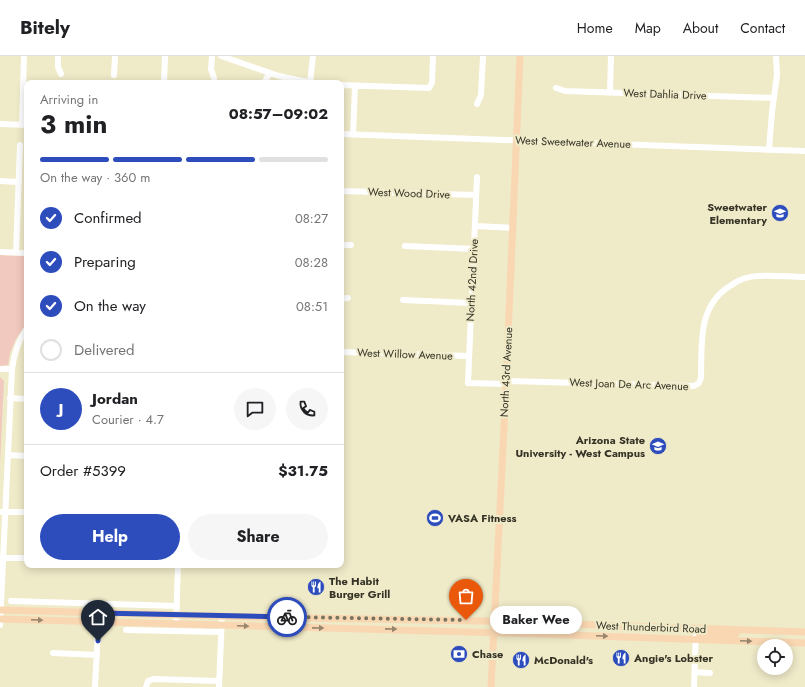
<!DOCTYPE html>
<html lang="en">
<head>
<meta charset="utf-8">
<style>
  :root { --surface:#fff; --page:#f6f6f6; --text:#202124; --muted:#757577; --line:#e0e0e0; --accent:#2d4dbd }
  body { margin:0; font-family:Jost,sans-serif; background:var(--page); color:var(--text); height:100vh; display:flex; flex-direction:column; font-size:15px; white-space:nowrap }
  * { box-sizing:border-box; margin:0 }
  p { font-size:13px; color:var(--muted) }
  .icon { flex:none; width:22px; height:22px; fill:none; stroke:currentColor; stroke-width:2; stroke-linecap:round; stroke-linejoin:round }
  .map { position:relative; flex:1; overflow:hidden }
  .panel { position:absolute; left:24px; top:24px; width:320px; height:488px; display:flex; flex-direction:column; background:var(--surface); border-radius:8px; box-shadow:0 2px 10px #0003 }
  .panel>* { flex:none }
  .controls { position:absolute; left:757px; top:583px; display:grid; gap:8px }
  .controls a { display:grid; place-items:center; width:36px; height:36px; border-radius:50%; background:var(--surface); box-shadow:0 2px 10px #0003; font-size:20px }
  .pin { position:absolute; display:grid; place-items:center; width:34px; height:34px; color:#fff; margin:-41px -17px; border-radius:50% 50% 50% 0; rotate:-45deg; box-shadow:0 0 4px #0007 }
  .pin .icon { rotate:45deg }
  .courier { position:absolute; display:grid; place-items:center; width:40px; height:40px; margin:-20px; border:3px solid #2d4dbd; border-radius:50%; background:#fff; color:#222; box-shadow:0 1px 5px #0007 }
  .bubble { position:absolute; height:28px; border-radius:14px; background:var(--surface); box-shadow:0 2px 10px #0003; font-size:13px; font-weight:700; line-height:28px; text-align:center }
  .summary em { font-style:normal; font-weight:700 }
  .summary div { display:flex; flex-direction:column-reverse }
  .summary { display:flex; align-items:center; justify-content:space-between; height:68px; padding:0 16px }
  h1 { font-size:26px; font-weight:700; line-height:30px }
  .bar { display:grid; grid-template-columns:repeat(4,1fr); gap:6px 4px; align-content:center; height:48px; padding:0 16px }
  .bar i { height:5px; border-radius:3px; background:var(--line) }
  .bar .selected { background:var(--accent) }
  .bar p { grid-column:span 4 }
  .line { display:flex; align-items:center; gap:10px; padding:0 16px; border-top:1px solid var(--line) }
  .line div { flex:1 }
  .round { display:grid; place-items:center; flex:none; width:42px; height:42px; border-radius:21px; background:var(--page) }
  ol { padding:0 16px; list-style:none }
  li { display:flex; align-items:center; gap:12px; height:44px }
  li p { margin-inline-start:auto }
  li .icon { padding:4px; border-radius:50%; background:var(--accent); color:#fff; stroke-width:4 }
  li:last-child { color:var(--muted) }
  li i { width:22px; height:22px; border:2px solid var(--line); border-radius:50% }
  .cta { display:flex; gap:8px; margin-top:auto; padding:8px 16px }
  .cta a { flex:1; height:46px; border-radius:24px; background:var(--accent); color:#fff; font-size:16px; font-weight:700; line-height:46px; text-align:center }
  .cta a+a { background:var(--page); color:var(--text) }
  header { display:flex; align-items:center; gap:24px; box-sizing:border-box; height:56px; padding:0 20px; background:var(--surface); border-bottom:1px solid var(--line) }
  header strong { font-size:19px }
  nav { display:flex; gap:22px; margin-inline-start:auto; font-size:14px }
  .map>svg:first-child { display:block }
  .green { fill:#f2c9be }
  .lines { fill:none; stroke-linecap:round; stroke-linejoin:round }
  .minor { stroke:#fff; stroke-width:6 }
  .major { stroke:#f9d7b2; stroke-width:7 }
  .oneway { fill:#97856c }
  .done { stroke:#76735f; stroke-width:4; stroke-dasharray:0 7.2 }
  .route { stroke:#2d4dbd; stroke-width:5 }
  .labels { text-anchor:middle; stroke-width:4; stroke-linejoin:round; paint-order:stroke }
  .street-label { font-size:11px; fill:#353326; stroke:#efeac8 }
  .poi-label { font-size:11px; font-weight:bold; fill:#353326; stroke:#efeac8; text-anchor:start }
</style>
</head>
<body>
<header>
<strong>Bitely</strong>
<nav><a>Home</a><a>Map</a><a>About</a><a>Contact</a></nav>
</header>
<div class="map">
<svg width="805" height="631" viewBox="0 0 805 631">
  <rect width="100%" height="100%" fill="#efeac8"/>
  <path class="green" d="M 0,199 L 27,200 L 27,267 L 16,283 L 10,297 L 8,309 L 0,310 Z
    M 0,321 L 4,325 L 0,407 Z"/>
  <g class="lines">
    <path class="minor" d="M 58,0 L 58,11 L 61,18
      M 212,0 L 211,13 L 214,22
      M 221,0 L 279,20 L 312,27
      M 114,19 L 115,0
      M 265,26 L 269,17
      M 164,27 L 165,0
      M 310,27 L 313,0
      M 341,29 L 429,32 L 432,27 L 433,0
      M 556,32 L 565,35 L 774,42
      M 610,37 L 611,0
      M 477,48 L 481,39 L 483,0
      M 0,68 L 27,69
      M 22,69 L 24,0
      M 341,78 L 805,95
      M 353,79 L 355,30
      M 769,93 L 772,56 L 777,19 L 776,0
      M 477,121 L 468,327 L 506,328
      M 0,125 L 19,126
      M 341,135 L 476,139
      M 475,170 L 513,172
      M 341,189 L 351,189
      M 405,190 L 474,193
      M 0,196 L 27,197
      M 16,197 L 20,89
      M 341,243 L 348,242
      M 403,244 L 471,247
      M 341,296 L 469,300
      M 0,313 L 12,313
      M 506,325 L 694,330 L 699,327 L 701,322 C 702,289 697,250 730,230 C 738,224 748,220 759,220 C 774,219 790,221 805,221
      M 10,342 L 27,343
      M 8,399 L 27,400
      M 0,456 L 27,456
      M 1,502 L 27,502
      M 11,545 L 177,550
      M 176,568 L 178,509
      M 0,569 L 12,313 C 14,297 18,285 27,272
      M 126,574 L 221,576
      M 53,597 L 97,599
      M 695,616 L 710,617
      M 95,631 L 99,554
      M 146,631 L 148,625 L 153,623 L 219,625
      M 219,631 L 222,560
      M 694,631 L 696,572"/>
    <path class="major" d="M 0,554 L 251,561 L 482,565 L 805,576
      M 0,563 L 505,577 L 805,587
      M 699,581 L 706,579 L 736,578
      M 491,631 L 505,352 L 520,0"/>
  </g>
  <defs><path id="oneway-solid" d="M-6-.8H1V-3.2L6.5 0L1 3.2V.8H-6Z"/></defs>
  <g class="oneway">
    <use href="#oneway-solid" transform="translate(37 564) rotate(2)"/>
    <use href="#oneway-solid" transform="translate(243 570) rotate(2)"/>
    <use href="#oneway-solid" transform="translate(318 572) rotate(1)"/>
    <use href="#oneway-solid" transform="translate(391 573) rotate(1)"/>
    <use href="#oneway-solid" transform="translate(602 580) rotate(2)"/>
    <use href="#oneway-solid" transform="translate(746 585) rotate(2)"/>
  </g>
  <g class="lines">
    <path class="done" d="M 287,561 L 466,564"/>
    <path class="route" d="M 98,585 L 99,557 L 287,561"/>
  </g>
  <defs>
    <symbol id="school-disc" viewBox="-11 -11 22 22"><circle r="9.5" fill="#2d4dbd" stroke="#efeac8"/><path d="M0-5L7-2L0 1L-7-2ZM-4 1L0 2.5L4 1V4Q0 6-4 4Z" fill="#fff"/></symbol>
    <symbol id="university-disc" viewBox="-11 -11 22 22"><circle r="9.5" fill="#2d4dbd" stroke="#efeac8"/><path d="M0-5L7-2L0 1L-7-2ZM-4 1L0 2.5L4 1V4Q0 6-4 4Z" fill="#fff"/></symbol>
    <symbol id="stadium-disc" viewBox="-11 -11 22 22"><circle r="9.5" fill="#2d4dbd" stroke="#efeac8"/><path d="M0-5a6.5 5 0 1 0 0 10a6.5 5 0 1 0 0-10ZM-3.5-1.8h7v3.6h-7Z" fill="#fff"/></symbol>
    <symbol id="restaurant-disc" viewBox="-11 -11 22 22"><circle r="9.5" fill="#2d4dbd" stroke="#efeac8"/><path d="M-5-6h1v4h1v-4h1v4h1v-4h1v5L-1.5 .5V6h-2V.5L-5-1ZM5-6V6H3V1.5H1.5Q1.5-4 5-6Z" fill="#fff"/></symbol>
    <symbol id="bank-disc" viewBox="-11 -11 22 22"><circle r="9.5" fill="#2d4dbd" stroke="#efeac8"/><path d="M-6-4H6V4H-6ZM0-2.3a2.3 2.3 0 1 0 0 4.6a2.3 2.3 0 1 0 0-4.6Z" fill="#fff"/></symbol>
  </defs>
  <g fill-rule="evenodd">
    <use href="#school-disc" x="770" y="147" width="20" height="20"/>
    <use href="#university-disc" x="648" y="380" width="20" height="20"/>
    <use href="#stadium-disc" x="425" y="452" width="20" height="20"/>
    <use href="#restaurant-disc" x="306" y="521" width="20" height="20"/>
    <use href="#bank-disc" x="449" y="588" width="20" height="20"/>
    <use href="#restaurant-disc" x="611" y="592" width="20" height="20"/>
    <use href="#restaurant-disc" x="511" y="594" width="20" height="20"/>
  </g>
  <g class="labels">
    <g class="street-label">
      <text transform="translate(665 38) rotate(2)" y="4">West Dahlia Drive</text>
      <text transform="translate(573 86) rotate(2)" y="4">West Sweetwater Avenue</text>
      <text transform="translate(409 137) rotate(2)" y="4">West Wood Drive</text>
      <text transform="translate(472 224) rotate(-87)" y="4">North 42nd Drive</text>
      <text transform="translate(405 298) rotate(2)" y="4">West Willow Avenue</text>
      <text transform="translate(506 316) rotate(-87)" y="4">North 43rd Avenue</text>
      <text transform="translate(629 328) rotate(2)" y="4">West Joan De Arc Avenue</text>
      <text transform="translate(651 571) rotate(2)" y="4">West Thunderbird Road</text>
    </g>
    <g class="poi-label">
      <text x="767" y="155" text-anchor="end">Sweetwater<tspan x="767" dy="13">Elementary</tspan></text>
      <text x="645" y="388" text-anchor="end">Arizona State<tspan x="645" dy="13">University - West Campus</tspan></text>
      <text x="448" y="466">VASA Fitness</text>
      <text x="329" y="529">The Habit<tspan x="329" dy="13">Burger Grill</tspan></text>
      <text x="472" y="602">Chase</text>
      <text x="634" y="606">Angie's Lobster</text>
      <text x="534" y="608">McDonald's</text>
    </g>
  </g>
</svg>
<div class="controls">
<a><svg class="icon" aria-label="locate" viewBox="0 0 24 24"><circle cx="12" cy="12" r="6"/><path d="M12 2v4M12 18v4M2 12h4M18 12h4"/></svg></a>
</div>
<div class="pin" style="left:466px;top:564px;background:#ea580c"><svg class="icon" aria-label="bag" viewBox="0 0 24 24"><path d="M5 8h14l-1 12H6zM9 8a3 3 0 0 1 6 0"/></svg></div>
<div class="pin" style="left:98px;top:585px;background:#1f2937"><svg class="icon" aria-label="home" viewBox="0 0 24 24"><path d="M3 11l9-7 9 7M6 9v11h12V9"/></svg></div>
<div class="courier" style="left:287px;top:561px"><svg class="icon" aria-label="bike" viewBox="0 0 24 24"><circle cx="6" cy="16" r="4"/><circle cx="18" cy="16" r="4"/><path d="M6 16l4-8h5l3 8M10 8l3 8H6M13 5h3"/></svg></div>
<div class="bubble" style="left:490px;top:550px;width:92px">Baker Wee</div>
<section class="panel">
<div class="summary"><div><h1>3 min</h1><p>Arriving in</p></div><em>08:57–09:02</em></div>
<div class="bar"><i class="selected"></i><i class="selected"></i><i class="selected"></i><i></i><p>On the way · 360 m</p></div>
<ol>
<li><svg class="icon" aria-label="check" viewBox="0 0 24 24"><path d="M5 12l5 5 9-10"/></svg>Confirmed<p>08:27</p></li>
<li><svg class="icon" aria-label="check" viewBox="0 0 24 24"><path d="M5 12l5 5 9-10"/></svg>Preparing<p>08:28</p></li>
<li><svg class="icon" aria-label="check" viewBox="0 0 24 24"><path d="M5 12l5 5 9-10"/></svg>On the way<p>08:51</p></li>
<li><i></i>Delivered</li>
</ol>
<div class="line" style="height:72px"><b class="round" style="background:var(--accent);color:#fff">J</b><div><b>Jordan</b><p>Courier · 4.7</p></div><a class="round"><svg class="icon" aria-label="chat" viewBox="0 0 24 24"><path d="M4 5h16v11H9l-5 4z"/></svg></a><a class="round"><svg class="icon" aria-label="phone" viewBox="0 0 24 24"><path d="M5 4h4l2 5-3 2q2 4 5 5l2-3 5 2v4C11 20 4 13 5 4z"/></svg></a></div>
<div class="line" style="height:52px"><div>Order #5399</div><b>$31.75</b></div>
<div class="cta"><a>Help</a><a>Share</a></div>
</section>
</div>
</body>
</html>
